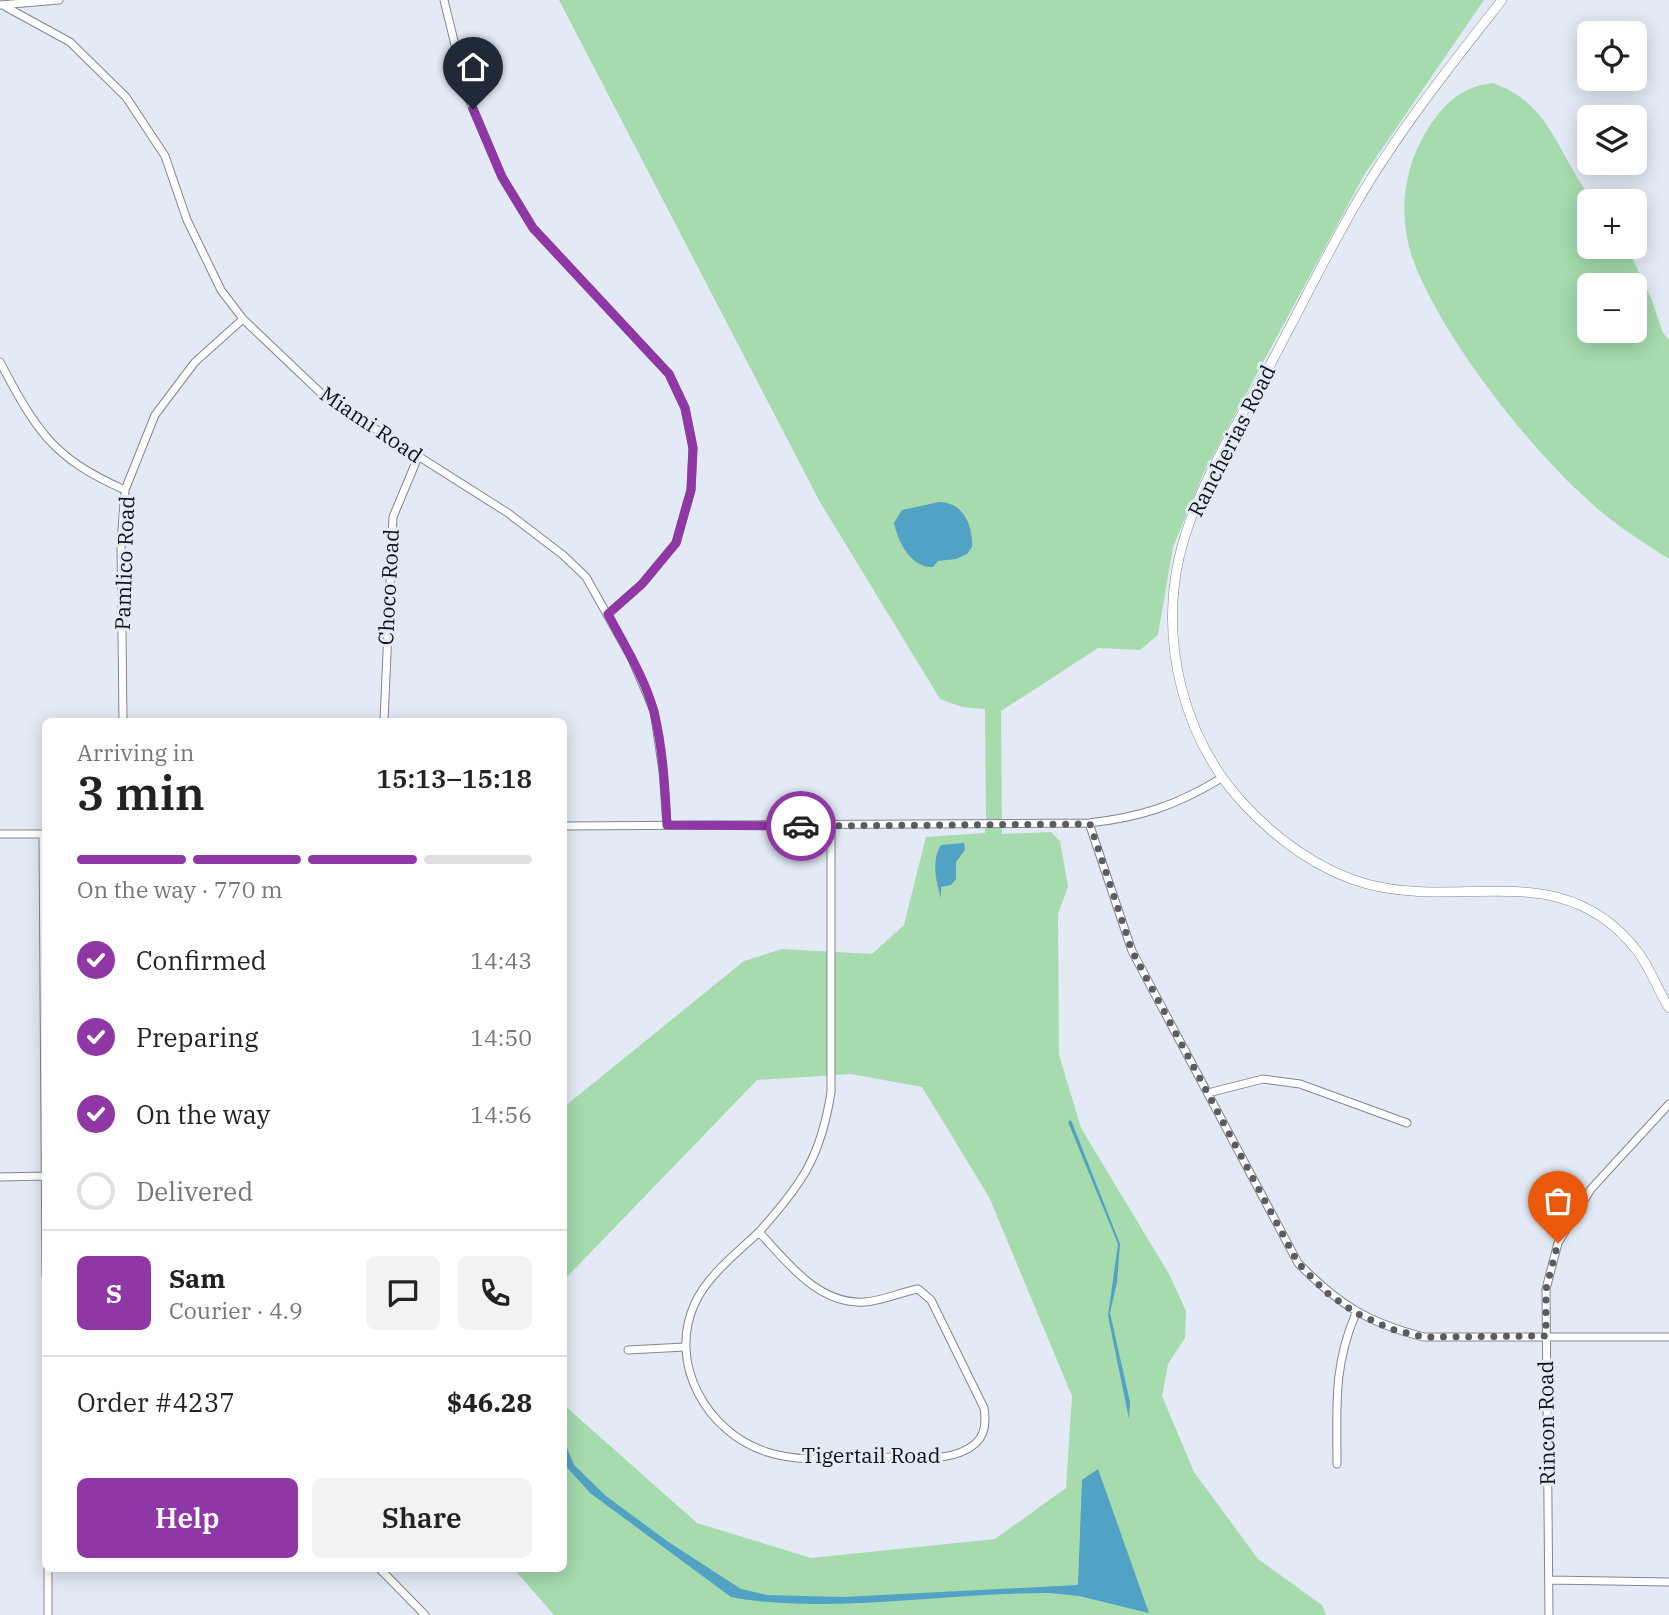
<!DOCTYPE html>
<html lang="en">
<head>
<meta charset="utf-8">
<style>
  :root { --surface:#fff; --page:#f2f2f2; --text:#222; --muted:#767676; --line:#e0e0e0; --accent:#8f38a5 }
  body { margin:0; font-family:"IBM Plex Serif",serif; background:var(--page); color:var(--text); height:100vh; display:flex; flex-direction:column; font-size:26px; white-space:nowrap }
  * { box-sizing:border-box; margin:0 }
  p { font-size:23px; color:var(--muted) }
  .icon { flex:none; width:38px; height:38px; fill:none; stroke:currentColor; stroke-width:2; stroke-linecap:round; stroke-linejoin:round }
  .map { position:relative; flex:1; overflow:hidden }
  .panel { position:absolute; left:42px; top:718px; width:525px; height:854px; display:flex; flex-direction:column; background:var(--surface); border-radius:10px; box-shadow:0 4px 18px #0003 }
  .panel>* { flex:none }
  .buttons { position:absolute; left:1577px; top:21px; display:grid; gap:14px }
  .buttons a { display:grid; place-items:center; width:70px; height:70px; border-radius:10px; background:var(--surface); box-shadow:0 4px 18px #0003; font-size:35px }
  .pin { position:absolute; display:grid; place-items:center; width:60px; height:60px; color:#fff; margin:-72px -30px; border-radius:50% 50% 50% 0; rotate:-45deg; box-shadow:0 0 7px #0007 }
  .pin .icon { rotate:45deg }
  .courier { position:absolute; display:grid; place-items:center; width:70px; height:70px; margin:-35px; border:5px solid #8f38a5; border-radius:50%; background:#fff; color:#222; box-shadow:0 2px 9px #0007 }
  .headline em { font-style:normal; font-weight:600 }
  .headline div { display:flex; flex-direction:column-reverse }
  .headline { display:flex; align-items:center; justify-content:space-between; height:119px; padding:0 35px }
  h1 { font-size:46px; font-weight:600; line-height:52px }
  .bar { display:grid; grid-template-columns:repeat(4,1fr); gap:10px 7px; align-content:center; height:84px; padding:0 35px }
  .bar i { height:9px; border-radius:5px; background:var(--line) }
  .bar .current { background:var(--accent) }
  .bar p { grid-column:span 4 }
  .line { display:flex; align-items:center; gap:18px; padding:0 35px; border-top:2px solid var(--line) }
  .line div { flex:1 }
  .round { display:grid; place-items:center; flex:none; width:74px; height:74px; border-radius:10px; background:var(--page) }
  ol { padding:0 35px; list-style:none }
  li { display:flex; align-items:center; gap:21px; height:77px }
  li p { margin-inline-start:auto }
  li .icon { padding:7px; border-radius:50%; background:var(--accent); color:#fff; stroke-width:4 }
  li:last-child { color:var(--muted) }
  li i { width:38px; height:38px; border:4px solid var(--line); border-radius:50% }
  .primary-button { display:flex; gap:14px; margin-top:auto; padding:14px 35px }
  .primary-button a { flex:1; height:80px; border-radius:10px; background:var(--accent); color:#fff; font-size:28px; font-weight:600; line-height:80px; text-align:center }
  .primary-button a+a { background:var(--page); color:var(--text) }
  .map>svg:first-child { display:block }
  .green { fill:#a5dbad; fill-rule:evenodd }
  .water { fill:#52a2c5 }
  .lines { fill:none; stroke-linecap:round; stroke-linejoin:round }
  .minor-casing { stroke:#818791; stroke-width:9 }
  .tertiary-casing { stroke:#818791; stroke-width:10 }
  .minor { stroke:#fff; stroke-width:7 }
  .tertiary { stroke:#fff; stroke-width:9 }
  .done { stroke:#595c63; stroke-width:7; stroke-dasharray:0 12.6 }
  .route { stroke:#8f38a5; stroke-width:9 }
  .labels { text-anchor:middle; stroke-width:6; stroke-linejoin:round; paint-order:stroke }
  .street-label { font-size:21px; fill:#0e1014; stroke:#e3eaf5 }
</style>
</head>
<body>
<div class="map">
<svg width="1669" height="1615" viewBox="0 0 1669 1615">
  <rect width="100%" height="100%" fill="#e3eaf5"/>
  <path class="green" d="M 559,0 L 1484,0 L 1364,175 L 1204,472 L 1173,547 L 1158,635 L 1140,650 L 1098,648 L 1001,711 L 1002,834 L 1051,832 L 1060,841 L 1068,887 L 1058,914 L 1059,1055 L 1081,1128 L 1169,1274 L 1186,1311 L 1185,1338 L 1168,1364 L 1162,1396 L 1194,1472 L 1258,1559 L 1322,1605 L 1326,1615 L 554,1615 L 513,1568 L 564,1568 L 564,1405 L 697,1523 L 811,1558 L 995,1539 L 1066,1488 L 1072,1396 L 989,1197 L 922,1087 L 851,1074 L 757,1080 L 564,1280 L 564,1107 L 744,961 L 782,949 L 872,954 L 904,925 L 926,837 L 985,833 L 986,818 L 985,709 L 962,707 L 940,699 L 820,502 Z
    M 1493,83 C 1554,105 1557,157 1594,201 L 1589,201 L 1589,247 L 1627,247 L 1651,298 L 1663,333 L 1669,340 L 1669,559 C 1641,541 1612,523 1588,500 C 1527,446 1439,333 1412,257 C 1399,218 1403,174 1422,139 C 1439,109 1457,87 1493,83 ZM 1589,285 L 1634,285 L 1634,331 L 1589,331 Z"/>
  <path class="water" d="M 939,502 C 963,502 973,525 972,547 L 967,554 L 956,559 L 938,561 L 933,567 C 911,568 898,542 894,523 L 902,510 Z
    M 964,843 L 965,850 L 956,862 L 956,879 L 951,885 L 941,887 L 941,898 C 936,881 931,861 941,845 Z
    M 1071,1120 L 1120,1244 L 1117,1282 L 1110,1313 L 1130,1402 L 1129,1419 L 1108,1316 L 1118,1244 L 1068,1122 Z
    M 564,1441 L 574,1465 L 606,1496 L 667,1541 L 741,1589 L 767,1595 L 843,1597 L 1078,1585 L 1082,1480 L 1098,1469 L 1149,1613 L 1079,1596 L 1049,1593 C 953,1592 822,1615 731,1597 L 590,1493 L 564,1464 Z"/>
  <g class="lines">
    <defs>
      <path id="minor" d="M 444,0 L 467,94 L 502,177 L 533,228 L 669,374 L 685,408 L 693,448 L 691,490 L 676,543 L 642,584 L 608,614
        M 0,5 L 59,0
        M 6,7 L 70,42 L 126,97 L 165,156 L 187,220 L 221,290 L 243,319 L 325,397 L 508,513 L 563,555 L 586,577 L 631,657 L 654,711 L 663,771 L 667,825
        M 0,362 C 36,430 52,458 125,490
        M 123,721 L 121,543 L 125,490 L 155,415 L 195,362 L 243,319
        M 384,721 L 393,517 L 418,457
        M 1089,823 L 1132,951 L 1298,1263 C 1338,1304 1368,1323 1424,1337 L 1669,1337
        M 564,826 L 1089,823 C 1141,817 1175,806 1220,779
        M 0,834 L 45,834
        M 43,834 L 46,1276
        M 1208,1093 L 1263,1079 L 1300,1084 L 1407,1123
        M 0,1177 L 46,1176
        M 759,1232 C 787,1262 818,1305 865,1302 C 882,1301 901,1292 918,1289 L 931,1300 L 984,1408 C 986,1420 986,1434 976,1443 C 953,1464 913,1457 884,1457 C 847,1457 803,1464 767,1452 C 707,1433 667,1363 695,1303 C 708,1275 737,1253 759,1232 Z
        M 759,1232 C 802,1184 821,1157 831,1092 L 831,826
        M 628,1350 L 685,1347
        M 1337,1464 C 1337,1407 1333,1366 1356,1313
        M 48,1568 L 48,1615
        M 379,1568 L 425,1615
        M 1549,1580 L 1669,1582
        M 1549,1615 L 1546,1289 L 1558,1243 L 1591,1189 L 1669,1104"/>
      <path id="tertiary" d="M 1502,0 C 1451,65 1399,130 1357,202 C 1326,255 1299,311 1270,365 C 1236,426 1195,489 1179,558 C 1160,644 1184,739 1243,803 C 1275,838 1319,871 1367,884 C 1464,910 1564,855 1638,952 C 1650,968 1658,990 1669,1008"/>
    </defs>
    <use href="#minor" class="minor-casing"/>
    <use href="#tertiary" class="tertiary-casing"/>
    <use href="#minor" class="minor"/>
    <use href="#tertiary" class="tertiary"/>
  </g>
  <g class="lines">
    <path class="done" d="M 801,826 L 1090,824 L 1132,951 L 1298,1263 L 1326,1292 L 1356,1313 L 1391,1329 L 1424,1337 L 1546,1336 L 1546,1289 L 1558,1243"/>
    <path class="route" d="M 473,109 L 502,177 L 533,228 L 669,374 L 685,408 L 693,448 L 691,490 L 676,543 L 642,584 L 608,614 C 624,645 645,678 654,712 C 663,749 665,788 667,825 L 801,826"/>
  </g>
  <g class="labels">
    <g class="street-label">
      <text transform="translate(371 425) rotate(34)" y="7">Miami Road</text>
      <text transform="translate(1232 441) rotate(-63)" y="7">Rancherias Road</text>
      <text transform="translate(125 563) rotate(-88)" y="7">Pamlico Road</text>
      <text transform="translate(389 587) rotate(-87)" y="7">Choco Road</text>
      <text transform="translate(1547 1423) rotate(-91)" y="7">Rincon Road</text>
      <text x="871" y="1463">Tigertail Road</text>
    </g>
  </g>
</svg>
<div class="buttons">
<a><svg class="icon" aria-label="locate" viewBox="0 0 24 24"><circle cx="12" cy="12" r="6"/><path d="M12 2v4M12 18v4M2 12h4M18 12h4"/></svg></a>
<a><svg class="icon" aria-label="layers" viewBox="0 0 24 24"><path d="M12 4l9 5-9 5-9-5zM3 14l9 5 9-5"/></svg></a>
<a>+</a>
<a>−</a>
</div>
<div class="pin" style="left:1558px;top:1243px;background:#ea580c"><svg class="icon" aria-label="bag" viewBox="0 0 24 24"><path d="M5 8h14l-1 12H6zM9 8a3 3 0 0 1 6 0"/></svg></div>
<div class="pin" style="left:473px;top:109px;background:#1f2937"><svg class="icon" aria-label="home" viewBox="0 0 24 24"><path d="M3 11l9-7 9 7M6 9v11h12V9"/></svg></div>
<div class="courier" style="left:801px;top:826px"><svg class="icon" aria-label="car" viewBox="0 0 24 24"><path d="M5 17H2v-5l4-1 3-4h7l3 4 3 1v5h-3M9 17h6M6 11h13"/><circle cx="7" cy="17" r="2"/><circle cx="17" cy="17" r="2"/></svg></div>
<section class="panel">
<div class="headline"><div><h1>3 min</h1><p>Arriving in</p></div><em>15:13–15:18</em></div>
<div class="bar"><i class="current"></i><i class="current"></i><i class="current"></i><i></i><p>On the way · 770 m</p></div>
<ol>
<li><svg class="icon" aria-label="check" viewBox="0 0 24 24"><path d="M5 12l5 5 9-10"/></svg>Confirmed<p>14:43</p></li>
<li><svg class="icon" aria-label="check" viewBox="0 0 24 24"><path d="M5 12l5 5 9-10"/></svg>Preparing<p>14:50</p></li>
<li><svg class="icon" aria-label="check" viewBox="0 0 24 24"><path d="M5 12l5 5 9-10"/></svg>On the way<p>14:56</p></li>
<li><i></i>Delivered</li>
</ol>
<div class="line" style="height:126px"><b class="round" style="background:var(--accent);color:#fff">S</b><div><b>Sam</b><p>Courier · 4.9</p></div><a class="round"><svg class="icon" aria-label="chat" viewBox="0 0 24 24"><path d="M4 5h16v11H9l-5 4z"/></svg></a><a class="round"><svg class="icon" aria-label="phone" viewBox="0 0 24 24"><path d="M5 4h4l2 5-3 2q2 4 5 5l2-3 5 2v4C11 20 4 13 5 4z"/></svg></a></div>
<div class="line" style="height:91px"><div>Order #4237</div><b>$46.28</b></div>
<div class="primary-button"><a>Help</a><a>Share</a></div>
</section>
</div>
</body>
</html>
